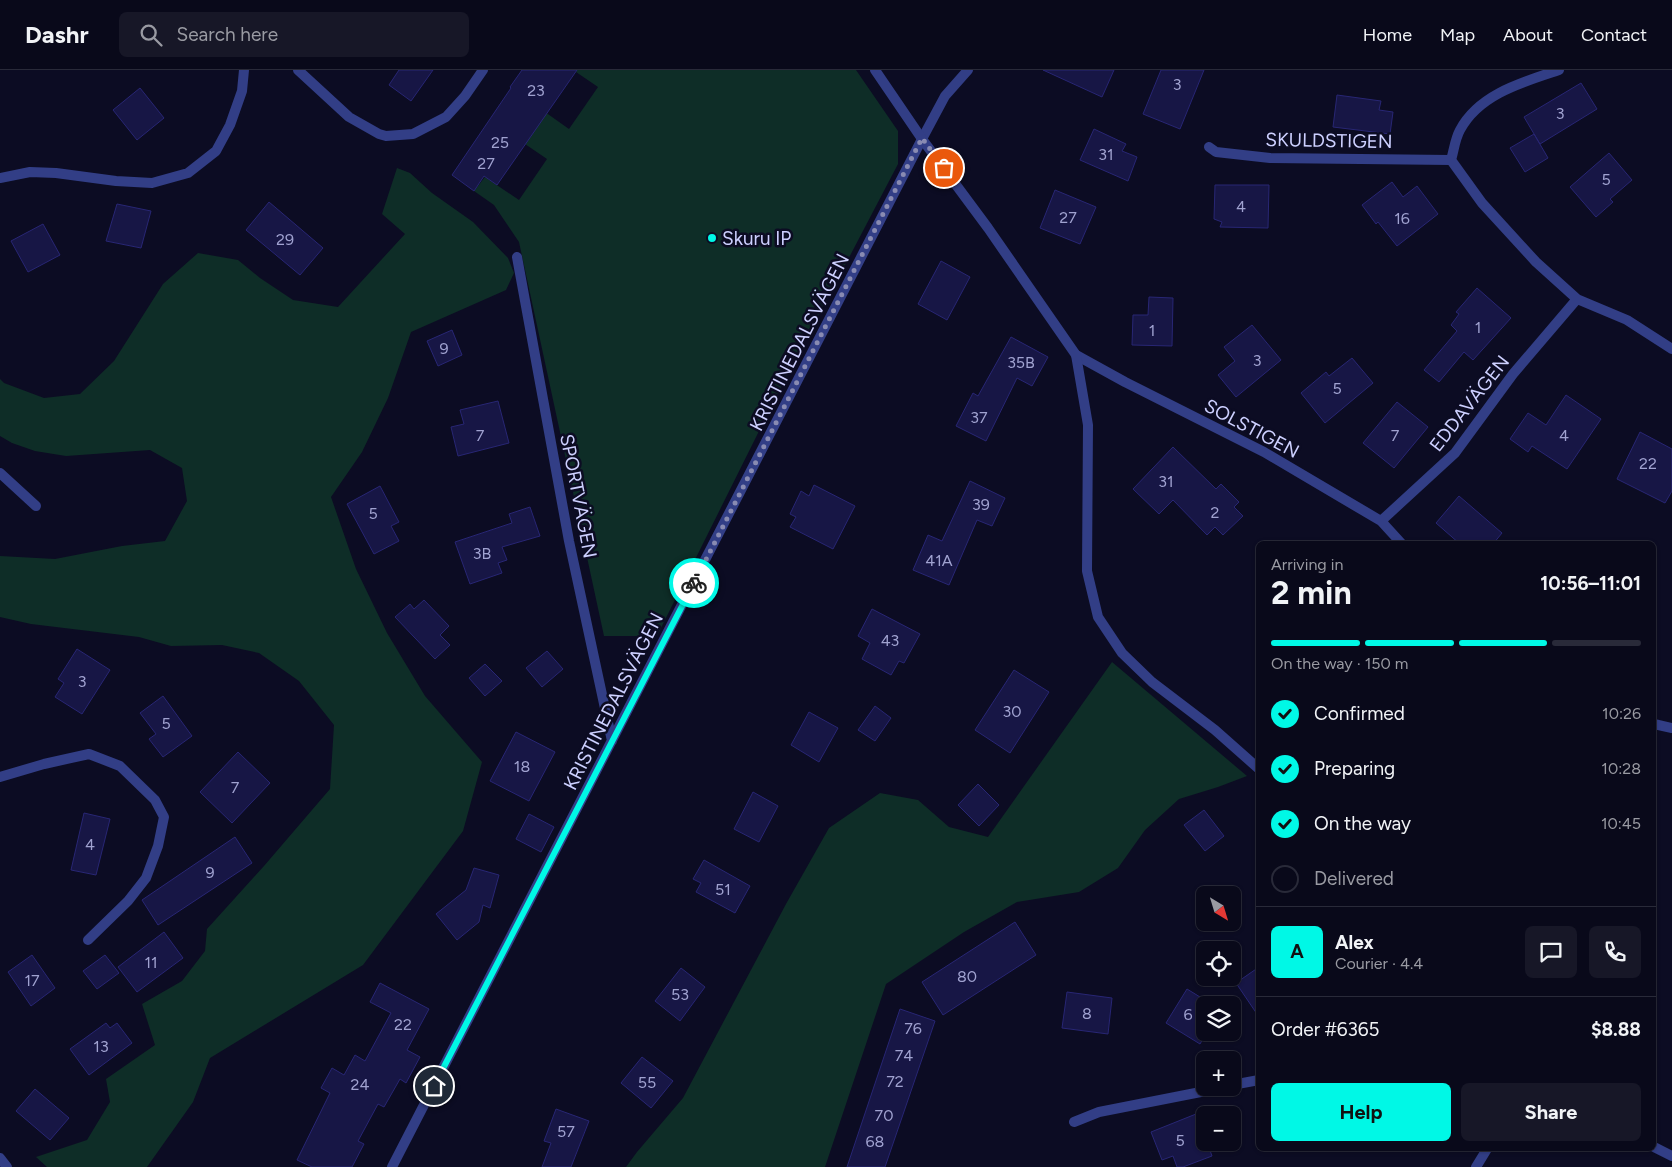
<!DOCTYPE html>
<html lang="en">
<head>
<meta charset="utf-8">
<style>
  :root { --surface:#09091a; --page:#171727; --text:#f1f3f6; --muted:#999aa2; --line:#292a39; --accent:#00f8e6 }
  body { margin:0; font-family:Figtree,sans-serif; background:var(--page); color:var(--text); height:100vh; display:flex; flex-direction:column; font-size:19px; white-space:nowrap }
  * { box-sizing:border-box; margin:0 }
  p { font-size:16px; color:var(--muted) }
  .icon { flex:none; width:28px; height:28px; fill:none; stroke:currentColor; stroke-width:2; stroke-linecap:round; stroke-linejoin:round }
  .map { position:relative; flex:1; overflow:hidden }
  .drawer { position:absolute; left:1256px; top:471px; width:400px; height:610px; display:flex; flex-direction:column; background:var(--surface); border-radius:8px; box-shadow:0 1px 4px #0004,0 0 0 1px var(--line) }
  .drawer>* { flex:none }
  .needle { width:32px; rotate:142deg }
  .controls { position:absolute; left:1196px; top:816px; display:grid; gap:10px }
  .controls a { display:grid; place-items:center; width:45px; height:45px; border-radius:8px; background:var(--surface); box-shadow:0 1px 4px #0004,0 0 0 1px var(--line); font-size:25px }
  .pin { position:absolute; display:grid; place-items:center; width:42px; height:42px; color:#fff; margin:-21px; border:2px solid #fff; border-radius:50%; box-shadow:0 1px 5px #0007 }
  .courier { position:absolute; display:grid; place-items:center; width:50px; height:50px; margin:-25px; border:4px solid #00f8e6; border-radius:50%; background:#fff; color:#222; box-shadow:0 1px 6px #0007 }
  .summary em { font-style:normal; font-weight:700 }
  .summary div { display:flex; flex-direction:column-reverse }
  .summary { display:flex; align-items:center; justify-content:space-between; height:85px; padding:0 15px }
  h1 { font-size:32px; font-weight:700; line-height:38px }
  .bar { display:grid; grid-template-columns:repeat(4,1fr); gap:8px 5px; align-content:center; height:60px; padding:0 15px }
  .bar i { height:6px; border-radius:4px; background:var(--line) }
  .bar .on { background:var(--accent) }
  .bar p { grid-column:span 4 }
  .line { display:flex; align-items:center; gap:12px; padding:0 15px; border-top:1px solid var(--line) }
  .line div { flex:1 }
  .round { display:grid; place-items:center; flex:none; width:52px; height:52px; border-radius:8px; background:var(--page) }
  ol { padding:0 15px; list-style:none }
  li { display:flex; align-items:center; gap:15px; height:55px }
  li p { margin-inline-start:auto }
  li .icon { padding:5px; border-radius:50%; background:var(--accent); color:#111; stroke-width:4 }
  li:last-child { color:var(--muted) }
  li i { width:28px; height:28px; border:2px solid var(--line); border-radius:50% }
  .cta { display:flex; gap:10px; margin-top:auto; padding:10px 15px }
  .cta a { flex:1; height:58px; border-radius:8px; background:var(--accent); color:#111; font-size:20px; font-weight:700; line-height:58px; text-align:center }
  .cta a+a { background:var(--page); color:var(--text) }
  header { display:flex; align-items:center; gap:30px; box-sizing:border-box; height:70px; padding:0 25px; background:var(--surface); border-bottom:1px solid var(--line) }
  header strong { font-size:24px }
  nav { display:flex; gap:28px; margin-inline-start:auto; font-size:18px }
  .search { width:350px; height:45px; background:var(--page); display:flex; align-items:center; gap:12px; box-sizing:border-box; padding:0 18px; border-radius:8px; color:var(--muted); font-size:19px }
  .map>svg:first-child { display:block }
  .green { fill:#0e2d27 }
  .building { fill:#171645; stroke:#282674 }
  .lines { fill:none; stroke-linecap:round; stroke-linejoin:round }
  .minor { stroke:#323e86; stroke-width:10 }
  .tertiary { stroke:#323e86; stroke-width:10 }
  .done { stroke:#898bb2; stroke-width:5; stroke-dasharray:0 9 }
  .route { stroke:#00f8e6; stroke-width:6 }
  .poi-dot { fill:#00f8e6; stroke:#0c0c23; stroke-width:2 }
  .labels { text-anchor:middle; stroke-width:5; stroke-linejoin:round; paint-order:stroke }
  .number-label { font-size:16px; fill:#a0a2d0 }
  .street-label { font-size:19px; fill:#cdd0ff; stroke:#0c0c23 }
  .poi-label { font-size:19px; fill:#cdd0ff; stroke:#0c0c23; text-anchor:start }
</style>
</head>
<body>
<header>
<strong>Dashr</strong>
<div class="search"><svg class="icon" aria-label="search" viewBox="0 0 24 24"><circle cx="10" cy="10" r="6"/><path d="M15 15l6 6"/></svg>Search here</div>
<nav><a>Home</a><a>Map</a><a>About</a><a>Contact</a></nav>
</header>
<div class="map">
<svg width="1672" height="1097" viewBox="0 0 1672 1097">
  <rect width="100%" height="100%" fill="#0c0c23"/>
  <path class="green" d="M 577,0 L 856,0 L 898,61 L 898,94 L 775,329 L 657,566 L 604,566 L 519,172 L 494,135 L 474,121 L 485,107 L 519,130 L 547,89 L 525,74 L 545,42 L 569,59 L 598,17 L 576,2 Z
    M 397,98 L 410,103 L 432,123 L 473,152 L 508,188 L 514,203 L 506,220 L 411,262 L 388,328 L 362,382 L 331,427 L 356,499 L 387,563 L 425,626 L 482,692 L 463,761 L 363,895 L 210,988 L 193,1032 L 147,1097 L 47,1097 L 36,1087 L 87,1070 L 110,1032 L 106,1009 L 155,975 L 142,934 L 182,911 L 205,881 L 207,859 L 264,796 L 330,719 L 334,655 L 299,611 L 259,583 L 222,575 L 171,576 L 139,567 L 31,554 L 0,547 L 0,486 L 55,489 L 122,476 L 165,471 L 187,431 L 182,398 L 150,380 L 66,386 L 35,381 L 12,373 L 0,366 L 0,309 L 4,313 L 44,328 L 80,324 L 114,291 L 163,214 L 198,183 L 238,190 L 260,208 L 293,230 L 338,237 L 405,164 L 382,144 Z
    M 1112,592 L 1247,706 L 1218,717 L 1179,729 L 1145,760 L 1118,798 L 1079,822 L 1017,832 L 964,862 L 886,914 L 825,1097 L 626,1097 L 637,1082 L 683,1028 L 786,834 L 829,758 L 880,723 L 918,730 L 949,757 L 988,767 Z"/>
  <path class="building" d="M 399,0 L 433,0 L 411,31 L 389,15 Z
    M 522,0 L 577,0 L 497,115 L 484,106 L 474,121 L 452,105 L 511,18 L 510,17 Z
    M 1043,0 L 1114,0 L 1102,27 Z
    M 1161,0 L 1204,0 L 1180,59 L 1143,44 Z
    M 1581,13 L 1597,39 L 1540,74 L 1524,47 Z
    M 140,18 L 164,48 L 137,70 L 113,40 Z
    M 1337,25 L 1381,31 L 1379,40 L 1393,42 L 1390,64 L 1333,57 Z
    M 1094,59 L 1126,74 L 1122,81 L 1137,87 L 1128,111 L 1080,90 Z
    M 1534,64 L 1548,88 L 1525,102 L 1510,78 Z
    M 1609,83 L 1632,110 L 1610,129 L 1613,132 L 1596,147 L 1570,117 Z
    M 1392,112 L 1403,127 L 1417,116 L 1438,144 L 1397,176 L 1378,152 L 1376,154 L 1362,135 Z
    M 1215,115 L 1269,115 L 1268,158 L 1220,157 L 1222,152 L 1214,149 Z
    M 1055,120 L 1096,137 L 1080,174 L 1040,158 Z
    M 269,132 L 323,178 L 300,205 L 246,160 Z
    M 117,134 L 151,141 L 141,178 L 106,171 Z
    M 43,154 L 60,185 L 28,202 L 11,171 Z
    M 941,191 L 970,207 L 947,250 L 918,234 Z
    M 1477,218 L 1511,248 L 1473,290 L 1464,282 L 1439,312 L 1424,300 L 1457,261 L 1451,255 L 1459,244 L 1456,242 Z
    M 1149,227 L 1173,228 L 1172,276 L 1132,275 L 1133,245 L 1148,245 Z
    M 1252,255 L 1281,290 L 1236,327 L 1218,305 L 1235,291 L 1224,277 Z
    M 452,260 L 462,285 L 438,296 L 427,271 Z
    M 1011,267 L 1048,287 L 1032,316 L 1017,308 L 986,371 L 956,356 L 973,323 L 978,326 Z
    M 1352,288 L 1373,313 L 1325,353 L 1301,323 L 1326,302 L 1329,306 Z
    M 1566,325 L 1601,349 L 1567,399 L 1532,376 L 1528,382 L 1510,369 L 1528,343 L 1546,355 Z
    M 498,331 L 509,373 L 458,386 L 451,357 L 464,354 L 460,340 Z
    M 1397,332 L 1428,357 L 1394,398 L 1363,373 Z
    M 1640,362 L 1672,379 L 1672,421 L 1665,433 L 1617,409 Z
    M 1173,377 L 1216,419 L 1221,414 L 1239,432 L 1234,437 L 1243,446 L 1223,465 L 1215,457 L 1207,465 L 1173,430 L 1159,444 L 1133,419 Z
    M 970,411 L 1005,428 L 992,456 L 977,450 L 949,515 L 913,500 L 928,465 L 942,471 Z
    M 814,415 L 855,436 L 833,479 L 790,457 L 796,447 L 790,444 L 801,421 L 809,426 Z
    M 380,416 L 399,452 L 391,456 L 399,471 L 374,484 L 347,434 Z
    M 1459,426 L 1502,463 L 1493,474 L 1460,474 L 1436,453 Z
    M 530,437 L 540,466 L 502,477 L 507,490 L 498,493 L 502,503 L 470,514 L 455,472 L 512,453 L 509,444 Z
    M 424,530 L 449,556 L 440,565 L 450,575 L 435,589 L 395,547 L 410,534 L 414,539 Z
    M 872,539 L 920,564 L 904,593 L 899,591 L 891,605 L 862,589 L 870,573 L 858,566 Z
    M 77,579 L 110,600 L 82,644 L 55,627 L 64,613 L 58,609 Z
    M 547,581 L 563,599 L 542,617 L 526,598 Z
    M 485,594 L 502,611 L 485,626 L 469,608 Z
    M 1014,600 L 1049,622 L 1010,683 L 975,660 Z
    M 163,626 L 192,666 L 163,687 L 149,669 L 156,664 L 140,643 Z
    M 875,636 L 891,648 L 875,671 L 858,660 Z
    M 809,642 L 838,658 L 819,692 L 791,675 Z
    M 516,662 L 555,682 L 529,731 L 490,711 Z
    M 238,682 L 270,713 L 232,753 L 200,722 Z
    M 978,714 L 999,735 L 979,756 L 958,735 Z
    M 753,722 L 778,736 L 759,772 L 734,759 Z
    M 1204,740 L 1224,766 L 1205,781 L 1184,755 Z
    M 84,743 L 110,749 L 96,805 L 71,800 Z
    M 529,744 L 554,757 L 541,782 L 516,769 Z
    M 235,767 L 252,793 L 158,855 L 142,830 Z
    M 704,790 L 750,816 L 735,843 L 696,822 L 701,813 L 693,809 Z
    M 474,798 L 499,805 L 490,838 L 483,835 L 479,852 L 457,870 L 436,844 L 466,820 Z
    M 1015,852 L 1036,885 L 943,945 L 922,912 Z
    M 164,862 L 183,888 L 137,922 L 118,897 Z
    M 32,885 L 55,918 L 31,936 L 8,902 Z
    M 105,885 L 119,903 L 97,919 L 83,901 Z
    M 1259,897 L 1259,947 L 1236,913 Z
    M 681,898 L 705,917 L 680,951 L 655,931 Z
    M 380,913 L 429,939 L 407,980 L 420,987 L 406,1013 L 400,1009 L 384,1037 L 378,1034 L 358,1071 L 364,1074 L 352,1097 L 312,1097 L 297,1090 L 330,1023 L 321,1018 L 332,998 L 344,1005 L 355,985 L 365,991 L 391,943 L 370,932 Z
    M 1187,919 L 1213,935 L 1205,935 L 1205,962 L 1207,962 L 1200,974 L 1166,953 Z
    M 1067,922 L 1112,928 L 1108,964 L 1062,958 Z
    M 900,939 L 935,951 L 885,1097 L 847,1097 Z
    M 106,953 L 110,958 L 117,953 L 132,973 L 89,1005 L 70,979 Z
    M 642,987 L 673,1011 L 651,1038 L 621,1013 Z
    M 35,1019 L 69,1048 L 50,1070 L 16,1041 Z
    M 556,1039 L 589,1051 L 571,1097 L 542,1097 L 551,1073 L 544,1071 Z
    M 1196,1044 L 1205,1068 L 1205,1072 L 1207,1072 L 1212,1086 L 1183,1097 L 1177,1097 L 1173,1086 L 1162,1090 L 1151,1062 Z"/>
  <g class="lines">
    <path class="minor" d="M 298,0 L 349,47 L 379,64 L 386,66 L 413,64 L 446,47 L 465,26 L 483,0
      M 1559,0 C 1523,12 1479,24 1460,60 C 1455,69 1454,80 1451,90 L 1482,133 L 1536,192 L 1577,229 L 1627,250 L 1672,279
      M 1209,77 L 1216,82 L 1270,88 L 1451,90
      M 0,108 L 30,102 L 56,103 L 116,111 L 152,113 L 188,103 L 216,81 L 230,55 L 242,21 L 244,0
      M 517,187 L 569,471 L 612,671
      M 1076,285 L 1125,312 L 1264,382 L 1381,451 L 1402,474
      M 0,403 L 36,436
      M 1381,451 L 1455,383 L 1513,304 L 1577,229
      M 1654,654 L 1672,658
      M 0,707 L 44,694 L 89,684 L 120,696 L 155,730 L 164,747 L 158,776 L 146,808 L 128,831 L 88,870
      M 1232,1015 L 1259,1010
      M 1074,1052 L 1099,1042 L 1221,1018
      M 0,1088 L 7,1097
      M 392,1097 L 922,69 L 945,26 L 968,0
      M 1476,1097 L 1487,1079"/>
    <path class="tertiary" d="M 875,0 L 922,69 L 988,158 L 1076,285 L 1088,355 L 1087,501 L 1098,547 L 1122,583 L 1152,612 L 1215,660 L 1259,699
      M 1654,1077 L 1672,1086"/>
  </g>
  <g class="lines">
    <path class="done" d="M 694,513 L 922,68 L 944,98"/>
    <path class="route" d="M 434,1016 L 694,513"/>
  </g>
  <circle class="poi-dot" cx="712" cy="168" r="5"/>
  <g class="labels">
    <g class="number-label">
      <text x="1177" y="20">3</text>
      <text x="536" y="26">23</text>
      <text x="1560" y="49">3</text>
      <text x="500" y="78">25</text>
      <text x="1106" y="90">31</text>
      <text x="486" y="99">27</text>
      <text x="1606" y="115">5</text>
      <text x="1241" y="142">4</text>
      <text x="1068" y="153">27</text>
      <text x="1402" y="154">16</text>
      <text x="285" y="175">29</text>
      <text x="1478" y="263">1</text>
      <text x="1152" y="266">1</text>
      <text x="444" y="284">9</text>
      <text x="1257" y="296">3</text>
      <text x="1021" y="298">35B</text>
      <text x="1337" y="324">5</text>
      <text x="979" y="353">37</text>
      <text x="480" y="371">7</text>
      <text x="1395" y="371">7</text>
      <text x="1564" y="371">4</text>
      <text x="1648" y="399">22</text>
      <text x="1166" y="417">31</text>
      <text x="981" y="440">39</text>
      <text x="1215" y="448">2</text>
      <text x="373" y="449">5</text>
      <text x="482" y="489">3B</text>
      <text x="939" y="496">41A</text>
      <text x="890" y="576">43</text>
      <text x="82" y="617">3</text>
      <text x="1012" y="647">30</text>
      <text x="166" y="659">5</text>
      <text x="522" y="702">18</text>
      <text x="235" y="723">7</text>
      <text x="90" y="780">4</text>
      <text x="210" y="808">9</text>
      <text x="723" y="825">51</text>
      <text x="151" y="898">11</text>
      <text x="967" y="912">80</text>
      <text x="32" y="916">17</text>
      <text x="680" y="930">53</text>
      <text x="1087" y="949">8</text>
      <text x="1188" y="950">6</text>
      <text x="403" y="960">22</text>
      <text x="913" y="964">76</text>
      <text x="101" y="982">13</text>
      <text x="904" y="991">74</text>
      <text x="895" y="1017">72</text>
      <text x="647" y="1018">55</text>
      <text x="360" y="1020">24</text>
      <text x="884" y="1051">70</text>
      <text x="566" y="1067">57</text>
      <text x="1180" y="1076">5</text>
      <text x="875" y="1077">68</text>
    </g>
    <g class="street-label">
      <text transform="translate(1329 70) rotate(1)" y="7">SKULDSTIGEN</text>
      <text transform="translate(799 272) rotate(-63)" y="7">KRISTINEDALSVÄGEN</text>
      <text transform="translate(1469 333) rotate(-52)" y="7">EDDAVÄGEN</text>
      <text transform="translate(1252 358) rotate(28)" y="7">SOLSTIGEN</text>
      <text transform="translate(579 426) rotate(79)" y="7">SPORTVÄGEN</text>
      <text transform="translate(613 631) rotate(-63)" y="7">KRISTINEDALSVÄGEN</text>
    </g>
    <g class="poi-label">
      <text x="722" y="175">Skuru IP</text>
    </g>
  </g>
</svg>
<div class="controls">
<a><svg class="needle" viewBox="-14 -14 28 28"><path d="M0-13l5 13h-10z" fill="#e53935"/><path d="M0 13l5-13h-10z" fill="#999aa2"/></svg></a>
<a><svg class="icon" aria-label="locate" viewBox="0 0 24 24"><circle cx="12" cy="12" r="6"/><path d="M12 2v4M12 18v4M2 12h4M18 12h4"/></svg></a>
<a><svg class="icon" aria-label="layers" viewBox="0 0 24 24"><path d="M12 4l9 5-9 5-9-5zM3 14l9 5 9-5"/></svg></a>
<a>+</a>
<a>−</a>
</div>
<div class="pin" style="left:944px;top:98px;background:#ea580c"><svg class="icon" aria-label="bag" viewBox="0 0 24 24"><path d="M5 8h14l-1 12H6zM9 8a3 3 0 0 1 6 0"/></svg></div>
<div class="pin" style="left:434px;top:1016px;background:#1f2937"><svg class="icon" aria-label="home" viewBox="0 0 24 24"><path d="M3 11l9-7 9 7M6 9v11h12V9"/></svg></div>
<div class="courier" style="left:694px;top:513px"><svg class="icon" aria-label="bike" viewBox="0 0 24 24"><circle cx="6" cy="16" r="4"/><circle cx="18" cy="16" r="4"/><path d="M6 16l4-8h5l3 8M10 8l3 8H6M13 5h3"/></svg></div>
<section class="drawer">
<div class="summary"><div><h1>2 min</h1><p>Arriving in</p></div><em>10:56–11:01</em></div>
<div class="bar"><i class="on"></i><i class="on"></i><i class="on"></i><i></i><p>On the way · 150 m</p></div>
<ol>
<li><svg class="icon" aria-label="check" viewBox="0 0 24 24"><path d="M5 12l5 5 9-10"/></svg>Confirmed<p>10:26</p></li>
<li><svg class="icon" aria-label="check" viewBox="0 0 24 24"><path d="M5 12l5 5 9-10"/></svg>Preparing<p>10:28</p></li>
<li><svg class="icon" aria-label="check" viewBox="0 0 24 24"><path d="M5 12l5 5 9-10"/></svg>On the way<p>10:45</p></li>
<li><i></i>Delivered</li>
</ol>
<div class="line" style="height:90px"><b class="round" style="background:var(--accent);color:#111">A</b><div><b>Alex</b><p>Courier · 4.4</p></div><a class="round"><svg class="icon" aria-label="chat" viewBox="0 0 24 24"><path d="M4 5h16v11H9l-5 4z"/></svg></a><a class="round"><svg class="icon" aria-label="phone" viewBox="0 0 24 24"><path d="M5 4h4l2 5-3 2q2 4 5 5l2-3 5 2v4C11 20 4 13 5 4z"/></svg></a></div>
<div class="line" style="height:65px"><div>Order #6365</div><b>$8.88</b></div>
<div class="cta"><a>Help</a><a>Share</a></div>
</section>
</div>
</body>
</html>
